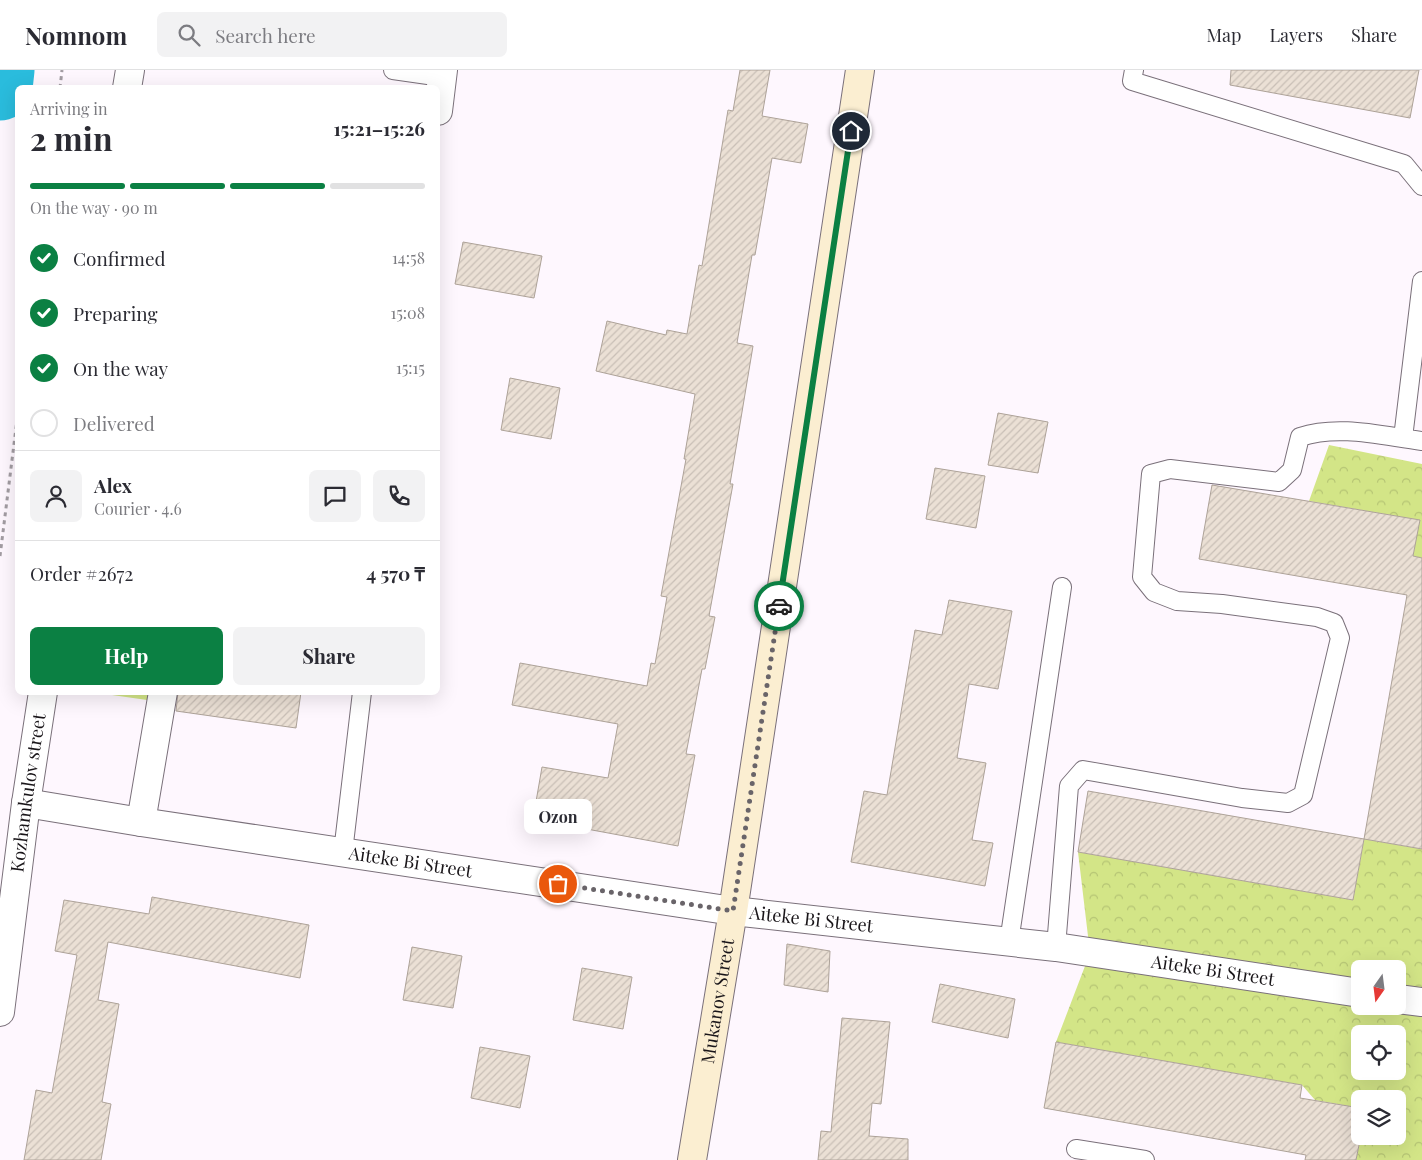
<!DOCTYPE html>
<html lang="en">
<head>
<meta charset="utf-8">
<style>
  :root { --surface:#fff; --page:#f2f2f3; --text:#2b2b33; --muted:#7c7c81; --line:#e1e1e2; --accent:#0b8043 }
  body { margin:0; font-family:"Playfair Display",serif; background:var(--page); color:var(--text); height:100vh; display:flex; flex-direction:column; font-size:19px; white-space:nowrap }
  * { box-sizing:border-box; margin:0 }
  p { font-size:16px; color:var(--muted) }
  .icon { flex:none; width:28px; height:28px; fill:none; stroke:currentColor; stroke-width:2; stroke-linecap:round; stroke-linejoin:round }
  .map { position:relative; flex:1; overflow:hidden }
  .details { position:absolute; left:15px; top:15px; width:425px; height:610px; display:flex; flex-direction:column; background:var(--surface); border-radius:8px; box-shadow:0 5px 20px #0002 }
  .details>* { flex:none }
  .needle { width:32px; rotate:194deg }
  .controls { position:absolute; left:1351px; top:890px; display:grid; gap:10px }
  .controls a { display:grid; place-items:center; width:55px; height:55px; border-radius:8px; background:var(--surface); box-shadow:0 5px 20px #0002; font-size:25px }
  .pin { position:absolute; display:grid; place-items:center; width:42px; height:42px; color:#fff; margin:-21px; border:2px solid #fff; border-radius:50%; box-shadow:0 1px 5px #0007 }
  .courier { position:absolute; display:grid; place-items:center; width:50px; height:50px; margin:-25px; border:4px solid #0b8043; border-radius:50%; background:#fff; color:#222; box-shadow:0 1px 6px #0007 }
  .bubble { position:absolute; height:35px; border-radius:8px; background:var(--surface); box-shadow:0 5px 20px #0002; font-size:16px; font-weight:700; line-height:35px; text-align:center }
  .head em { font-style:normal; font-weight:700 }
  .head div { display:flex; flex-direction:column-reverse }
  .head { display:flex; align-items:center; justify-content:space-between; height:85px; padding:0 15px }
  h1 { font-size:32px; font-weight:700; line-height:38px }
  .bar { display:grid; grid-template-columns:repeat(4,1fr); gap:8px 5px; align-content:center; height:60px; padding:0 15px }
  .bar i { height:6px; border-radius:4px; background:var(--line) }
  .bar .selected { background:var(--accent) }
  .bar p { grid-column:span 4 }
  .line { display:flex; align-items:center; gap:12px; padding:0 15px; border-top:1px solid var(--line) }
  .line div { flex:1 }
  .round { display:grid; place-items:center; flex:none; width:52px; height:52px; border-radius:8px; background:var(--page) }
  ol { padding:0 15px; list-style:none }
  li { display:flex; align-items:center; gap:15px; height:55px }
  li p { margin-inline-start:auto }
  li .icon { padding:5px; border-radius:50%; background:var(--accent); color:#fff; stroke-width:4 }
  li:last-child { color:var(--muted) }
  li i { width:28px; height:28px; border:2px solid var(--line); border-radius:50% }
  .primary-button { display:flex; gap:10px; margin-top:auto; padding:10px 15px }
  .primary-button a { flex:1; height:58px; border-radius:8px; background:var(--accent); color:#fff; font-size:20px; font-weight:700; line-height:58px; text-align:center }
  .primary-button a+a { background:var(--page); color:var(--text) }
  header { display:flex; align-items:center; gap:30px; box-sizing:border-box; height:70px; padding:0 25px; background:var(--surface); border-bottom:1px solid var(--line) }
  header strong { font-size:24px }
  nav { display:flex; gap:28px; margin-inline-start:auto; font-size:18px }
  .search { width:350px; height:45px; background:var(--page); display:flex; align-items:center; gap:12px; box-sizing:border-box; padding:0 18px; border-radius:8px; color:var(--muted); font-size:19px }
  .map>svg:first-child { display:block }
  .forest { fill:url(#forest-crowns); fill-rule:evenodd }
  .garden { fill:#d3e587 }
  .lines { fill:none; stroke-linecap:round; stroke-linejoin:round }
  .river { stroke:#2abcdd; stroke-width:65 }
  .building { fill:url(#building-hatch); stroke:#ada298 }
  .lane-casing { stroke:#7a707a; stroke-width:20 }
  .street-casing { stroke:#7a707a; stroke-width:30 }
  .secondary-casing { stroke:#7a707a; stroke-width:30 }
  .path { stroke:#a29ca2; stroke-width:3; stroke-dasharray:4 4; stroke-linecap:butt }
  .lane { stroke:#fff; stroke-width:18 }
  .street { stroke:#fff; stroke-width:28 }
  .secondary { stroke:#fbeed1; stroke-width:28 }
  .done { stroke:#696469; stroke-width:5; stroke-dasharray:0 9 }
  .route { stroke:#0b8043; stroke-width:6 }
  .labels { text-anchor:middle; stroke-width:5; stroke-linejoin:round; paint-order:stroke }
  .street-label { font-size:18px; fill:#191519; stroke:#fff }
</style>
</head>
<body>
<header>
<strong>Nomnom</strong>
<div class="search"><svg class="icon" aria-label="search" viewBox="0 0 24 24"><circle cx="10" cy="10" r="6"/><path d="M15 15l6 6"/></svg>Search here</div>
<nav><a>Map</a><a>Layers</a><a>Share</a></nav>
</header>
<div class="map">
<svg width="1422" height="1090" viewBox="0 0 1422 1090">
  <defs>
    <pattern id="forest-crowns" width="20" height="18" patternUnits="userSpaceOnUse" patternTransform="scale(1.25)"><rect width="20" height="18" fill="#d3e587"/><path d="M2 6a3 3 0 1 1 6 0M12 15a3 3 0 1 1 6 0" fill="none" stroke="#b5c474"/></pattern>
    <pattern id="building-hatch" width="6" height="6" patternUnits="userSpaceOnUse" patternTransform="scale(1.25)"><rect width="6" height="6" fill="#ebe0d5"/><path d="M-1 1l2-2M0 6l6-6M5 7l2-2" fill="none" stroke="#c9bfb6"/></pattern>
  </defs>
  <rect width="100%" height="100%" fill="#fef7fe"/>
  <path class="forest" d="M 1329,375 L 1422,394 L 1422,488 L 1413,486 L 1419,450 L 1309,431 Z
    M 1364,769 L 1422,779 L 1422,1090 L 1356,1090 L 1361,1066 L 1398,1066 L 1398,1029 L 1360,1029 L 1360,1038 L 1315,1030 L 1302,1015 L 1056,972 L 1090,883 L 1078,782 L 1353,830 ZM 1360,899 L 1398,899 L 1398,936 L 1360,936 ZM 1360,964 L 1398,964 L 1398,1001 L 1360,1001 Z"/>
  <path class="garden" d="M 98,623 L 148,623 L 147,630 Z"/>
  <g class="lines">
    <path class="river" d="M 0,18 L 2,0"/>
  </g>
  <path class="building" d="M 740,0 L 770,0 L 762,46 L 808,54 L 801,93 L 772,88 L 755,185 L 752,185 L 737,273 L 753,276 L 730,414 L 733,414 L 709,546 L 715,547 L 705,599 L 702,599 L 686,684 L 695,685 L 678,776 L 533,749 L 542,697 L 608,708 L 618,654 L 512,635 L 520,593 L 647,616 L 651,593 L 655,594 L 667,527 L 661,526 L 686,389 L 684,389 L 695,324 L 596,301 L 607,251 L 666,265 L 667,260 L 687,264 L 699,195 L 702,196 L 728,40 L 733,41 Z
    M 1231,0 L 1419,0 L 1410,48 L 1230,15 Z
    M 463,172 L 542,186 L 534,228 L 455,214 Z
    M 510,308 L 560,318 L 551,369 L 501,360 Z
    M 998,343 L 1048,352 L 1038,403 L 988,395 Z
    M 935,398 L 985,406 L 976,458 L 926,449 Z
    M 1212,415 L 1420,450 L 1413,486 L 1422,488 L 1422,779 L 1364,769 L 1407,525 L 1199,489 Z
    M 949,530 L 1012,541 L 998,619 L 969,614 L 957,688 L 986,693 L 972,770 L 993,773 L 985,816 L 851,792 L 864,721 L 887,725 L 915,560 L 942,565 Z
    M 178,622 L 301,622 L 296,658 L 176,641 Z
    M 1088,721 L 1364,769 L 1353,830 L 1078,782 Z
    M 152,827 L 309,855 L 300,908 L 108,872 L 98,930 L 119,934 L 102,1032 L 111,1034 L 101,1090 L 24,1090 L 36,1020 L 52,1023 L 77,885 L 55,881 L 64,830 L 149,844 Z
    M 787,874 L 830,881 L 828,922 L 784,915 Z
    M 412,877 L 462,886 L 453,938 L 403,930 Z
    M 582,898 L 632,907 L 623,959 L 573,950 Z
    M 940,914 L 1015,929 L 1008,968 L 932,952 Z
    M 842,948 L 890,952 L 881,1034 L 872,1033 L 869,1066 L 908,1069 L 908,1090 L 818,1090 L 821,1061 L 831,1062 Z
    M 1056,972 L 1302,1015 L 1300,1028 L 1360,1038 L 1360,1070 L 1356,1090 L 1305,1090 L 1306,1085 L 1044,1038 Z
    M 480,977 L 530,986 L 520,1038 L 471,1028 Z"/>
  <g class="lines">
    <defs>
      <path id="lane" d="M 393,0 L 442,7
        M 1134,0 L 1132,11 L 1404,94 L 1422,116
        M 1403,368 L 1422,211
        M 343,782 L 362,622
        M 1009,872 L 1062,517
        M 1056,877 L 1069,716 L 1083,700 L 1242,728 L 1288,733 L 1303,725 L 1340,568 L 1334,553 L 1317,547 L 1222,534 L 1177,531 L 1154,522 L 1142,507 L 1151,404 L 1170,399 L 1279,412 L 1292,400 L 1300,367 C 1339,354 1382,366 1422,371
        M 1076,1079 L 1145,1090"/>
      <g id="street">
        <path d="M 127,18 L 130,0"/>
        <path d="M 438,41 L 443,0"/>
        <path id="s1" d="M 26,733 L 141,752 L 733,841 L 1056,877 L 1360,923"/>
        <path d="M 141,752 L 163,622"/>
        <path d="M 1398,929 L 1422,932"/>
        <path id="s2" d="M 0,942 L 26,733 L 43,622"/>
      </g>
      <g id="secondary">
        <path id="s3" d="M 692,1090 L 733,841 L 860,0"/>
      </g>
    </defs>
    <use href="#lane" class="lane-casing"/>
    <use href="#street" class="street-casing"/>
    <use href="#secondary" class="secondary-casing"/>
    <path class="path" d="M 60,18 L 62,0
      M 0,486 L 18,342"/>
    <use href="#lane" class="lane"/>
    <use href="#street" class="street"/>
    <use href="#secondary" class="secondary"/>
  </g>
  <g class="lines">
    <path class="done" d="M 558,814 L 733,841 L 779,536"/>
    <path class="route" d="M 779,536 L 851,61"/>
  </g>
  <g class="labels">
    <g class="street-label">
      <text dy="6" stroke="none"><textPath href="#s2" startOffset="221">Kozhamkulov street</textPath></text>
      <text dy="6" stroke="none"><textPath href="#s1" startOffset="389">Aiteke Bi Street</textPath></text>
      <text dy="6" stroke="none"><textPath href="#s1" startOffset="794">Aiteke Bi Street</textPath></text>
      <text dy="6" stroke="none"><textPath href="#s1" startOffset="1199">Aiteke Bi Street</textPath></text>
      <text dy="6" stroke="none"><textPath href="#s3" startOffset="161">Mukanov Street</textPath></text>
    </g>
  </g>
</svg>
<div class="controls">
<a><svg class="needle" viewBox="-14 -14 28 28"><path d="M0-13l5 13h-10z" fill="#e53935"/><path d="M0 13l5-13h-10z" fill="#7c7c81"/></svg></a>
<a><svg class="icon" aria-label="locate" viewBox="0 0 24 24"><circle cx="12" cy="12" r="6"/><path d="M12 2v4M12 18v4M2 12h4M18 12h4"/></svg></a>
<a><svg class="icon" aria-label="layers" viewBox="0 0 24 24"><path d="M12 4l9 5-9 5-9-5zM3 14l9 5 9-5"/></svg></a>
</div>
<div class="pin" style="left:558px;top:814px;background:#ea580c"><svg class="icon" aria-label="bag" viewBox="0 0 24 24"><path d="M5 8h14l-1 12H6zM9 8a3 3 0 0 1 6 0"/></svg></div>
<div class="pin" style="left:851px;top:61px;background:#1f2937"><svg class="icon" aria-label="home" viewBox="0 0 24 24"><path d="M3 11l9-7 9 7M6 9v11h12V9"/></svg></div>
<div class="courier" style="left:779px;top:536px"><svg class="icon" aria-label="car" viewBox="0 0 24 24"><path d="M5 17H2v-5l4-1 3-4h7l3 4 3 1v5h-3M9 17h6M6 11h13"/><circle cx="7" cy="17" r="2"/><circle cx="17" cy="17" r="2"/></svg></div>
<div class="bubble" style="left:524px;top:729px;width:68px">Ozon</div>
<section class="details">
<div class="head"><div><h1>2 min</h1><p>Arriving in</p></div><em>15:21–15:26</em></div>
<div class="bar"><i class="selected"></i><i class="selected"></i><i class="selected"></i><i></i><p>On the way · 90 m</p></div>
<ol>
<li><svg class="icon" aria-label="check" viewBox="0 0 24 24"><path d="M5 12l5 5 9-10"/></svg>Confirmed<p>14:58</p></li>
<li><svg class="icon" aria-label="check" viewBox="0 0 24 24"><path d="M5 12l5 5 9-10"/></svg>Preparing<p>15:08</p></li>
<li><svg class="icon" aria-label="check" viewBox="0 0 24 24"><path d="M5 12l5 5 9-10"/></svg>On the way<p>15:15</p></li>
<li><i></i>Delivered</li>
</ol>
<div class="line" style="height:90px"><a class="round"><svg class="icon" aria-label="person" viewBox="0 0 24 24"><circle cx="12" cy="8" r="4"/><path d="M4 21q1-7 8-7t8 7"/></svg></a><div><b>Alex</b><p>Courier · 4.6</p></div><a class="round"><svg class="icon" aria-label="chat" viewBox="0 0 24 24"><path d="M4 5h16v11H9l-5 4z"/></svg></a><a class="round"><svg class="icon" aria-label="phone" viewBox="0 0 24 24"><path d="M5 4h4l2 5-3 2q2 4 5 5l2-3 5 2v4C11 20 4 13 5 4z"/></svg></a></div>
<div class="line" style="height:65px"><div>Order #2672</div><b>4 570 ₸</b></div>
<div class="primary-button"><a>Help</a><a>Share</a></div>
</section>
</div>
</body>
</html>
